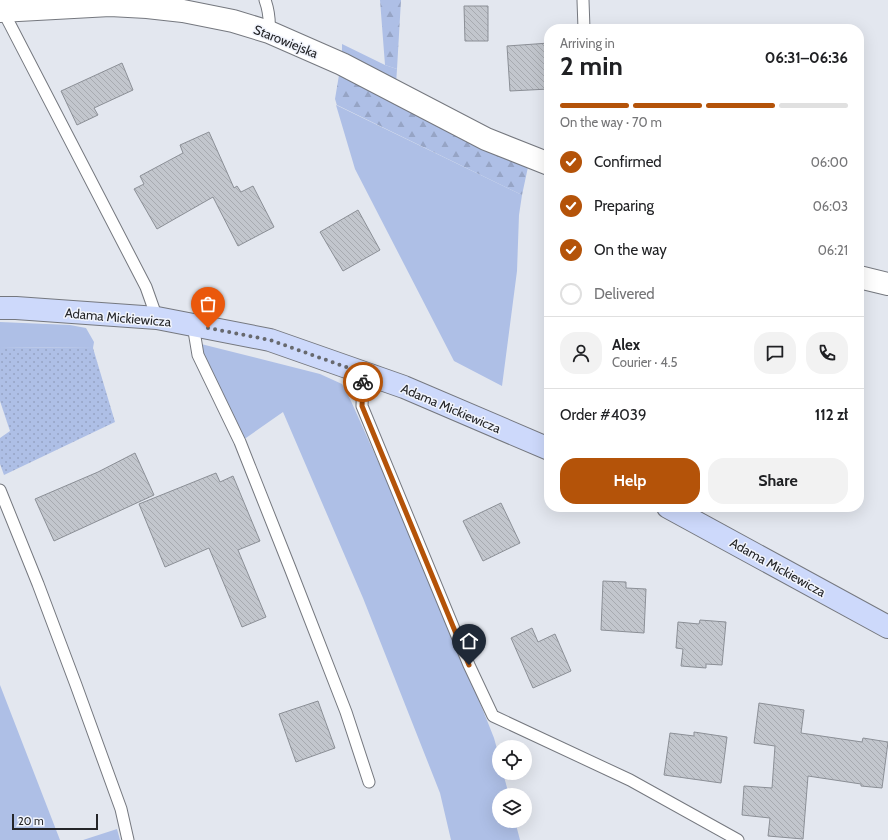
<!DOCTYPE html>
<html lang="en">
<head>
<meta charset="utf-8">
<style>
  :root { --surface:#fff; --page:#f2f2f2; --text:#202124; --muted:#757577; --line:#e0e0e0; --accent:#b45309 }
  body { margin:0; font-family:Cabin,sans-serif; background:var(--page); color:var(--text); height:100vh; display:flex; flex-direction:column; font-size:15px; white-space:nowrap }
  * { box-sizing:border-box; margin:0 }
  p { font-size:13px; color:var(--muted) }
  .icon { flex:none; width:22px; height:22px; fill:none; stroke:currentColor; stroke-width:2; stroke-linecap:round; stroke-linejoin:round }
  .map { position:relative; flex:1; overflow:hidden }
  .panel { position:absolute; left:544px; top:24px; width:320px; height:488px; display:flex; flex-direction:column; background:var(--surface); border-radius:16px; box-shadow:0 4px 16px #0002 }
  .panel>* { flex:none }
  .buttons { position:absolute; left:492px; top:740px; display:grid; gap:8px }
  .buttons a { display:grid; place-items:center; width:40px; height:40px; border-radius:50%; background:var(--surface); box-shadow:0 4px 16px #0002; font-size:20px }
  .scale { position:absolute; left:12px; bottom:10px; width:86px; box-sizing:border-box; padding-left:4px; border:2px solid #242528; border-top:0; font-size:11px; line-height:14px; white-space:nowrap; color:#242528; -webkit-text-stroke:3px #f1f4fc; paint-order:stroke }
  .pin { position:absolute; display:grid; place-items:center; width:34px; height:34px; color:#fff; margin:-41px -17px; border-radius:50% 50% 50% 0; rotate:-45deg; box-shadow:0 0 4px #0007 }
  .pin .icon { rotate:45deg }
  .courier { position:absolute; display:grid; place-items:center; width:40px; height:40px; margin:-20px; border:3px solid #b45309; border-radius:50%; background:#fff; color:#222; box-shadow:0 1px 5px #0007 }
  .headline em { font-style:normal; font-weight:800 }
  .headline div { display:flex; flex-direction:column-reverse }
  .headline { display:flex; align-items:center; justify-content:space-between; height:68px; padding:0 16px }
  h1 { font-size:26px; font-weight:800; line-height:30px }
  .bar { display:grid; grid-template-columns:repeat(4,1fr); gap:6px 4px; align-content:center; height:48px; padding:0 16px }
  .bar i { height:5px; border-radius:3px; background:var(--line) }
  .bar .current { background:var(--accent) }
  .bar p { grid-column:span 4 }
  .line { display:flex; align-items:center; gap:10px; padding:0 16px; border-top:1px solid var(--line) }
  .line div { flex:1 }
  .round { display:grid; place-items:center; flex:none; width:42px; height:42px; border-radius:16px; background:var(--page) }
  ol { padding:0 16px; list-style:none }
  li { display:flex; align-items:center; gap:12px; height:44px }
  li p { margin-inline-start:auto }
  li .icon { padding:4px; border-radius:50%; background:var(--accent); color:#fff; stroke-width:4 }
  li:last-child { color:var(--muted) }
  li i { width:22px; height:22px; border:2px solid var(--line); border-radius:50% }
  .cta { display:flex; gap:8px; margin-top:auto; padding:8px 16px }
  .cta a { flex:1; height:46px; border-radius:16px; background:var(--accent); color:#fff; font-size:16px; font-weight:800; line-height:46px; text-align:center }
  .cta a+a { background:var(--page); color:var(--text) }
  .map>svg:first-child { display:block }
  .grass { fill:#aebfe6 }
  .forest { fill:url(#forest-firs) }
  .park { fill:url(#park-dots) }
  .building { fill:url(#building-back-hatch); stroke:#8b8f96 }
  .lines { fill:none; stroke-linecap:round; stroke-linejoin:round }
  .lane-casing { stroke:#75787f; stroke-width:13 }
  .street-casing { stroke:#75787f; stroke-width:24 }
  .secondary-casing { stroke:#75787f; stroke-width:24 }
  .lane { stroke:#fff; stroke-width:11 }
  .street { stroke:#fff; stroke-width:22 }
  .secondary { stroke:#cdd9fb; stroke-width:22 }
  .done { stroke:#67696e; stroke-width:4; stroke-dasharray:0 7.2 }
  .route { stroke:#b45309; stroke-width:5 }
  .labels { text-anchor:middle; stroke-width:3; stroke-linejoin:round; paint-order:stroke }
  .street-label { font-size:13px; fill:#242528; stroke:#f1f4fc }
</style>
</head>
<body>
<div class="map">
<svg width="888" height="840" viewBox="0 0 888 840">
  <defs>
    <pattern id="forest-firs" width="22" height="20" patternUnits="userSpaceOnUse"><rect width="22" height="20" fill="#aebfe6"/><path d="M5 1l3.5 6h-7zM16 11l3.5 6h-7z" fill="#96a4c5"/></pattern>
    <pattern id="park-dots" width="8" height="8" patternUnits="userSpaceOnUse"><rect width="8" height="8" fill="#aebfe6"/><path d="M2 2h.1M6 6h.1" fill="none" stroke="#96a4c5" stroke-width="1.8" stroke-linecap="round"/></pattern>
    <pattern id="building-back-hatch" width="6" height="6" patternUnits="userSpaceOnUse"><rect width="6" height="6" fill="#c2c6cd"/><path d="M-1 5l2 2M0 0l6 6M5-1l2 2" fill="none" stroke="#a7aab0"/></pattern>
  </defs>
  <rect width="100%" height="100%" fill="#e3e7ef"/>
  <path class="grass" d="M 342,44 L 385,65 L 397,69 L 396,84 L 342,56 Z
    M 336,105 L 522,195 L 519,215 L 517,271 L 502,386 L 454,361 L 355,169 Z
    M 0,322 L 70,325 L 86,328 L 94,342 L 93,348 L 0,347 Z
    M 201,344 L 320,374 L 342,384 L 351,401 L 390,488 L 459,650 L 494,738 L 499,756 L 499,773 L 503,773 L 509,795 L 499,795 L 499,821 L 515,821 L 520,840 L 451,840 L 440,793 L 363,598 L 283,412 L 243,440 L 201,354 Z
    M 0,685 L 60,840 L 0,840 Z
    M 117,829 L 120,840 L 83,840 Z"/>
  <path class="forest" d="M 380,0 L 401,0 L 397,69 L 385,65 Z
    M 339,75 L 528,167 L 522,195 L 337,105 L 335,99 Z"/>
  <path class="park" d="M 0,347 L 93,348 L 115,422 L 4,475 L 0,464 L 0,438 L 10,431 L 0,401 Z"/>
  <path class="building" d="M 464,6 L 488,6 L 488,41 L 465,41 Z
    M 549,43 L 549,89 L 510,91 L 507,46 Z
    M 122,63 L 133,90 L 94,108 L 98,115 L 77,125 L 61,91 Z
    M 209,132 L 234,188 L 237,186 L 241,192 L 253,186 L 274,227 L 238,246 L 213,197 L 157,229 L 134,189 L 144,184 L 140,176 L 183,153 L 180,145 Z
    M 358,210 L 380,250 L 343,271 L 320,232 Z
    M 135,453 L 154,495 L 54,541 L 35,499 L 98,472 Z
    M 216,473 L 220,482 L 233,476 L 260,541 L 238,550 L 266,617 L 242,627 L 209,548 L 165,567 L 139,504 Z
    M 501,503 L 520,543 L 483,561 L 463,521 Z
    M 603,581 L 626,582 L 626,588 L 646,589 L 644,633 L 601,630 Z
    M 700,620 L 726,622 L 722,665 L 706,664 L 706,668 L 681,666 L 683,649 L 676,648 L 678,622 L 699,624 Z
    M 532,628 L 538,642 L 555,634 L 571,671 L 533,688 L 511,638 Z
    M 318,701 L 335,748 L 296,762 L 279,714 Z
    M 759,703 L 804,710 L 801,733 L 862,742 L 863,738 L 888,742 L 882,788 L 861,786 L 861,784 L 808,776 L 803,839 L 768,836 L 770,818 L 742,815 L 744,786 L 772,788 L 775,746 L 754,743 Z
    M 694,732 L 727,737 L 721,783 L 664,775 L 670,733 L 694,736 Z"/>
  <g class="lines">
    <defs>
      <path id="lane" d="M 265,0 C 269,11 270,20 269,32
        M 583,0 L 584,29
        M 3,11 L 146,287 L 157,318
        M 193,325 L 198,355 L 240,442 L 290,568 L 346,712 L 369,782
        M 363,373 L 362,406 L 469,665 L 493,716 L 630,780 L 738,840
        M 0,490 L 38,584 L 76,685 L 121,809 L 128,840"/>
      <path id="street" d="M 0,11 L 110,5 L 147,7 L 183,11 L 233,21 L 269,32 L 342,64 L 486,139 L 549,164
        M 859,277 L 888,284"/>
      <path id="secondary" d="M 0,308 L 16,308 L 157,318 L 270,340 L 404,387 L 549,449
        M 668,507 L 888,627"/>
    </defs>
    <use href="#lane" class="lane-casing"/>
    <use href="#street" class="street-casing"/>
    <use href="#secondary" class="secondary-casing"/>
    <use href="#lane" class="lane"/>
    <use href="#street" class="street"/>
    <use href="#secondary" class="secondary"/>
  </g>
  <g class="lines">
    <path class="done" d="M 208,328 L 270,340 L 363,373 L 363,382"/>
    <path class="route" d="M 363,382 L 362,406 L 469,665"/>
  </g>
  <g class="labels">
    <g class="street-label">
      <text transform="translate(286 41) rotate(22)" y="5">Starowiejska</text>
      <text transform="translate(118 317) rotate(5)" y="5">Adama Mickiewicza</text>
      <text transform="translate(451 408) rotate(23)" y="5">Adama Mickiewicza</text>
      <text transform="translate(778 567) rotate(29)" y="5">Adama Mickiewicza</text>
    </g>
  </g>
</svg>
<div class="buttons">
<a><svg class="icon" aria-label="locate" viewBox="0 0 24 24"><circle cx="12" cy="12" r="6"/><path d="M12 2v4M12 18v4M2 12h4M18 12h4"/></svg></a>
<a><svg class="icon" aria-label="layers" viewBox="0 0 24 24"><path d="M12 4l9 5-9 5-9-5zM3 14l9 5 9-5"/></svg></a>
</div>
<div class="scale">20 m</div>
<div class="pin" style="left:208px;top:328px;background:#ea580c"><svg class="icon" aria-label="bag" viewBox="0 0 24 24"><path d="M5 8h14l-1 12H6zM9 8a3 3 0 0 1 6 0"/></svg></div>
<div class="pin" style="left:469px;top:665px;background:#1f2937"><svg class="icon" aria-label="home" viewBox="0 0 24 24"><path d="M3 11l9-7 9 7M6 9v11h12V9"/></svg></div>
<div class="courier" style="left:363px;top:382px"><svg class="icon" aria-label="bike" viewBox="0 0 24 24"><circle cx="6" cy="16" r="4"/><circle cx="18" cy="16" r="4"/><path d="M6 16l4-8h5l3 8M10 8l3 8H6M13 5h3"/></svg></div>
<section class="panel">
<div class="headline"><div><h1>2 min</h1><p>Arriving in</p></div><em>06:31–06:36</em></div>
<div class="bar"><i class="current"></i><i class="current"></i><i class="current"></i><i></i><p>On the way · 70 m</p></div>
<ol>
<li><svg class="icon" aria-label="check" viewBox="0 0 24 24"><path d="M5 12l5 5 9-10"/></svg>Confirmed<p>06:00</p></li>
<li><svg class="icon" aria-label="check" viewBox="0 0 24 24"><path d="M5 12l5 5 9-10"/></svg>Preparing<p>06:03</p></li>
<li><svg class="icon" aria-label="check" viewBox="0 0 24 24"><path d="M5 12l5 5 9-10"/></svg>On the way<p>06:21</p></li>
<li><i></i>Delivered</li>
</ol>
<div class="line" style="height:72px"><a class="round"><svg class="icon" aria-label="person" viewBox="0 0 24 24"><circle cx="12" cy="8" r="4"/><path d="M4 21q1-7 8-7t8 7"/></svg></a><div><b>Alex</b><p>Courier · 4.5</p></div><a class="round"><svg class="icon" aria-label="chat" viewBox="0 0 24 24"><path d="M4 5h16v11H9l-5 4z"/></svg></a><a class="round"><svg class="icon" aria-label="phone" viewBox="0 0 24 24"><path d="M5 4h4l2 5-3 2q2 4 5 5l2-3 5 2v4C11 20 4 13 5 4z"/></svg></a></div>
<div class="line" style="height:52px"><div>Order #4039</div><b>112 zł</b></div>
<div class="cta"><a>Help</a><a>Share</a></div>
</section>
</div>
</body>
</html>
